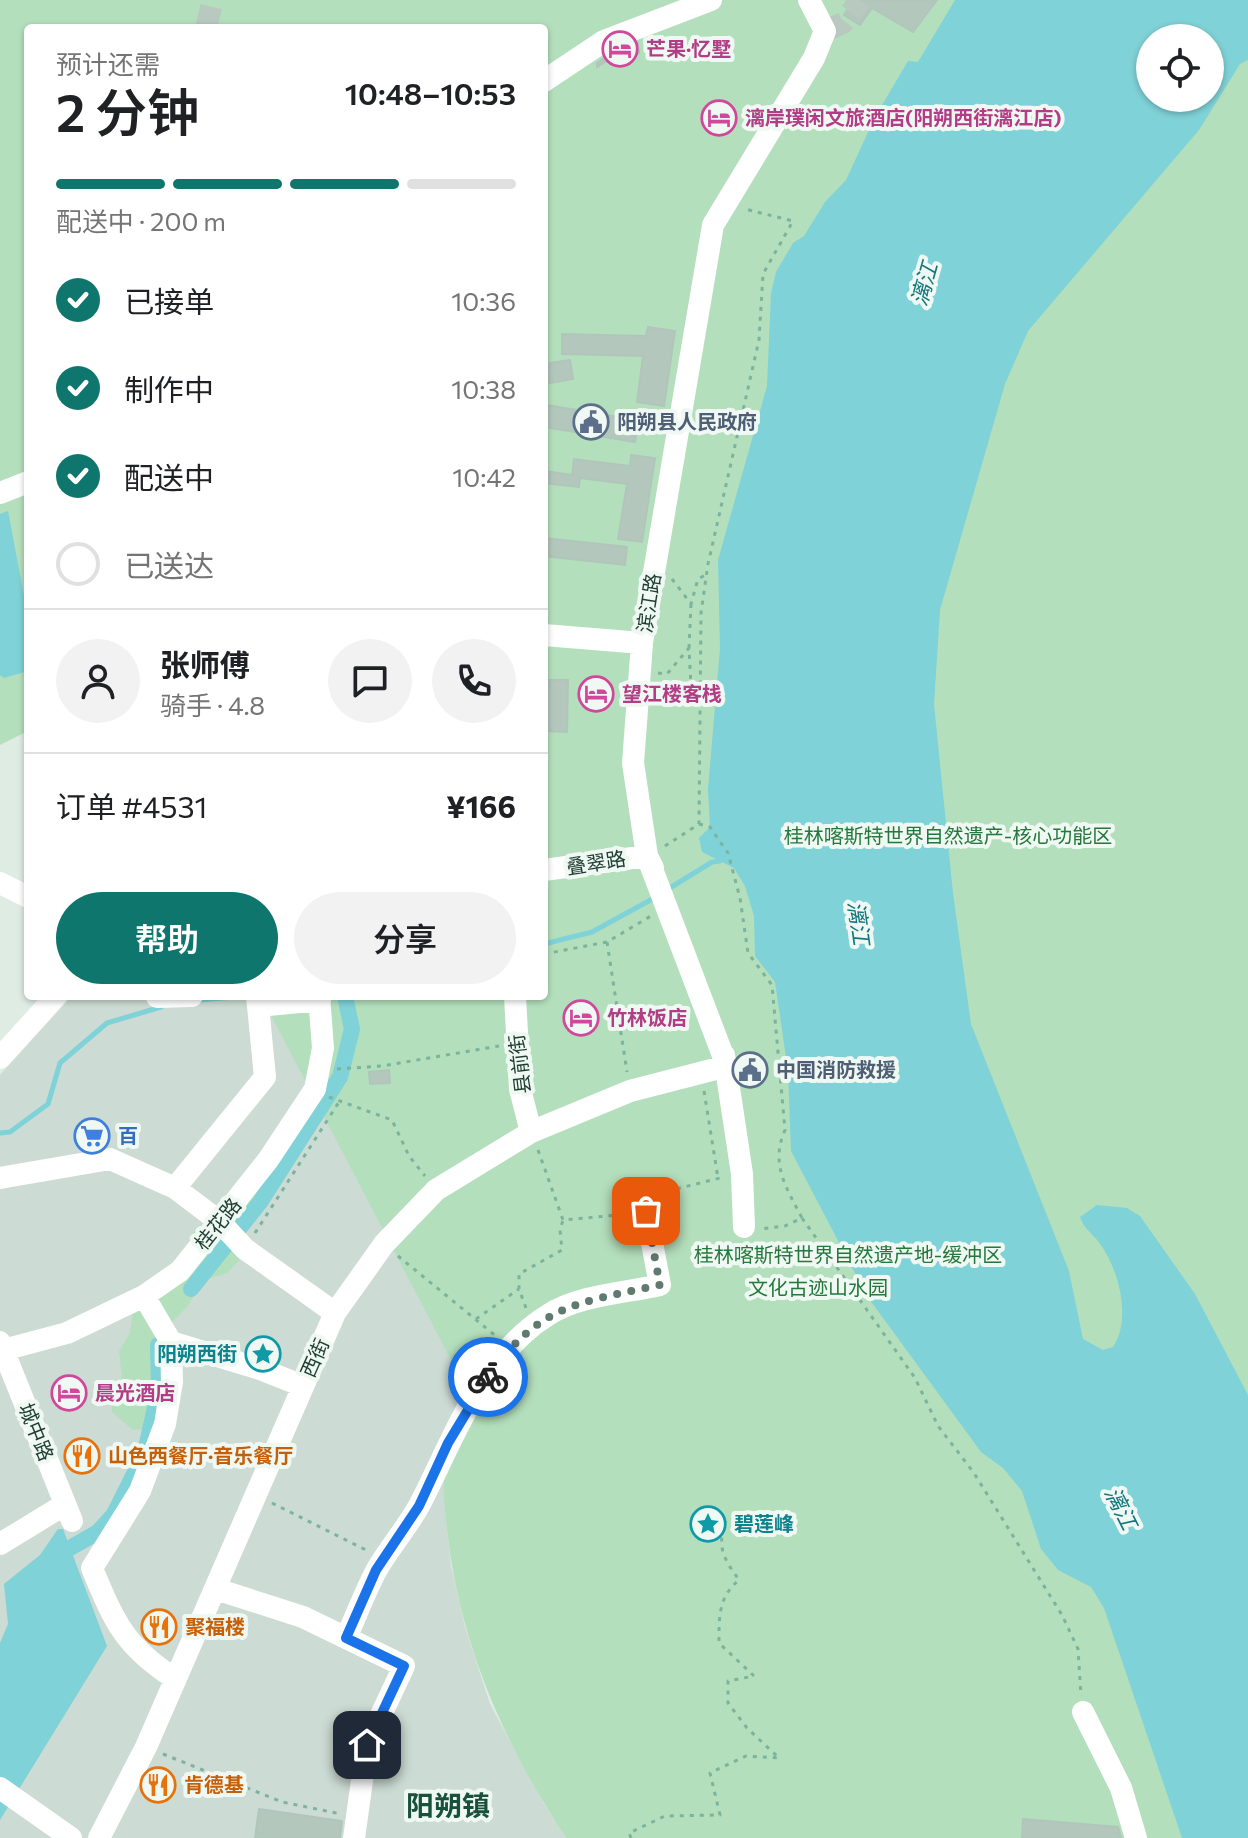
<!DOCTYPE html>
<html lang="zh">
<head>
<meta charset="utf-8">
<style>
  :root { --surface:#fff; --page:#f2f2f2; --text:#202124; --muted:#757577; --line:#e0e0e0; --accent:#0f766e }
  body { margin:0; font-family:Commissioner,"Noto Sans SC",sans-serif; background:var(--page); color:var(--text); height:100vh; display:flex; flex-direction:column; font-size:30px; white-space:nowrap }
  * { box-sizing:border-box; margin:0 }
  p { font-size:26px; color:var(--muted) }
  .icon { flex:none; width:44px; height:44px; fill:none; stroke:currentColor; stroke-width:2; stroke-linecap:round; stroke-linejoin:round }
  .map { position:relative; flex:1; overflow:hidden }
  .drawer { position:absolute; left:24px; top:24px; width:524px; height:976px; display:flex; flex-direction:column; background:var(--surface); border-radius:8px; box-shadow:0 2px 6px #0004 }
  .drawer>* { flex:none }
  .tools { position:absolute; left:1136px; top:24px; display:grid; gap:16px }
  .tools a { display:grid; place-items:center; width:88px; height:88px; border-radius:50%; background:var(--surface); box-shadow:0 2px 6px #0004; font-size:40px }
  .pin { position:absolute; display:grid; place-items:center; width:68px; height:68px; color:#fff; margin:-34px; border-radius:16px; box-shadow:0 4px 12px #0006 }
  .courier { position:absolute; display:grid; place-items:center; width:80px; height:80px; margin:-40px; border:6px solid #1a73e8; border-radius:50%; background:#fff; color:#222; box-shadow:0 2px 10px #0007 }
  .summary em { font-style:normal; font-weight:600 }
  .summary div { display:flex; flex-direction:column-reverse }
  .summary { display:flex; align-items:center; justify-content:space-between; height:136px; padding:0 32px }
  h1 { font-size:52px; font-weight:600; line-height:60px }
  .bar { display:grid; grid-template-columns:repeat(4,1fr); gap:12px 8px; align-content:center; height:96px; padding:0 32px }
  .bar i { height:10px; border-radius:6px; background:var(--line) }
  .bar .selected { background:var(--accent) }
  .bar p { grid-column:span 4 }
  .line { display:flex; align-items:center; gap:20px; padding:0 32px; border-top:2px solid var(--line) }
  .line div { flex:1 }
  .round { display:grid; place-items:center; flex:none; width:84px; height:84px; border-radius:42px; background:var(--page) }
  ol { padding:0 32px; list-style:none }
  li { display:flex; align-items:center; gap:24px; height:88px }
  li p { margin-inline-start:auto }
  li .icon { padding:8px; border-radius:50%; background:var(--accent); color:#fff; stroke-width:4 }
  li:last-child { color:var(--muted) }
  li i { width:44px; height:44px; border:4px solid var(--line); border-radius:50% }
  .action { display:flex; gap:16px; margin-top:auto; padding:16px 32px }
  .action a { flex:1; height:92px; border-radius:48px; background:var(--accent); color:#fff; font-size:32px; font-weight:600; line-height:92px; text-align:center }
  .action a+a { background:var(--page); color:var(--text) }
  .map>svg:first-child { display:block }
  .built { fill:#ccdbd3 }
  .green { fill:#b4dfbc; fill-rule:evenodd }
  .water { fill:#7fd2d7; fill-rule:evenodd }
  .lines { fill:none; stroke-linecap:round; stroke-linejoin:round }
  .stream { stroke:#7fd2d7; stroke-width:5 }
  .canal { stroke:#7fd2d7; stroke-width:16 }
  .building { fill:#b3c7bd; stroke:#b0c6bb; stroke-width:2 }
  .minor-tunnel { stroke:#b8c9c0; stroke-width:22; stroke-dasharray:22 11; stroke-linecap:butt }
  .path { stroke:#7bb39c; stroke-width:3; stroke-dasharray:4 6; stroke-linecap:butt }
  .minor { stroke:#fff; stroke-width:22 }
  .done { stroke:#617a70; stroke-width:8; stroke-dasharray:0 14.4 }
  .route { stroke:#1a73e8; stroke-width:10 }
  .labels { text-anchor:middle; stroke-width:8; stroke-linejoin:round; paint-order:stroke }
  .hotel-label { font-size:20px; font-weight:bold; fill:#b23c85; stroke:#eff8f2; text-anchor:start }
  .service-label { font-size:20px; font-weight:bold; fill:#4e5e75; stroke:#eff8f2; text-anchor:start }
  .street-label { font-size:20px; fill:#1e3d32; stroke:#eff8f2 }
  .park-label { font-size:20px; fill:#24783c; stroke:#eff8f2 }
  .shop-label { font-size:20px; font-weight:bold; fill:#366cbe; stroke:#eff8f2; text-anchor:start }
  .culture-label { font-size:20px; font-weight:bold; fill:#0d838f; stroke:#eff8f2; text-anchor:end }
  .food-label { font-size:20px; font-weight:bold; fill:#c56008; stroke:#eff8f2; text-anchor:start }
  .water-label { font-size:22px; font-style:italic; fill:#12777f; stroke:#eff8f2 }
  .district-label { font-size:28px; font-weight:bold; fill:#18513e; stroke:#eff8f2 }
</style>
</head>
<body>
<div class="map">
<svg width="1248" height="1838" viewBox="0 0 1248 1838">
  <rect width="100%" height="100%" fill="#deece4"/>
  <path class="built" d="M 655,858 L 445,1511 L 451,1566 L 465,1627 L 490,1704 L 544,1804 L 566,1838 L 0,1838 L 0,1075 L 72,996 L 544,996 Z"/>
  <path class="green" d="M 0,0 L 1248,0 L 1248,1838 L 566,1838 C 506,1747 461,1647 448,1538 C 445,1513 441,1483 446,1458 C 449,1440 466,1420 474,1404 L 261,996 L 544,996 L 544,28 L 28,28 L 28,731 L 0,745 ZM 1150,38 L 1210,38 L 1210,98 L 1150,98 Z
    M 309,1116 L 263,1190 L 247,1227 L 242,1257 L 227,1273 L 205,1280 L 186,1308 L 170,1324 L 156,1428 L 133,1430 L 112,1412 L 112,1392 L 122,1377 L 119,1351 L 130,1333 L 133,1310 L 186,1251 L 192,1233 L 201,1227 L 228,1221 Z"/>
  <path class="water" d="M 955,0 L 1248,0 L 1248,60 L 1240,64 L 1199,130 L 1028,331 L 1005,384 L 940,610 L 934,704 L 953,893 L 971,1024 L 1069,1271 L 1083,1339 L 1103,1350 L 1113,1347 C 1132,1319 1119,1268 1098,1241 C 1091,1232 1084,1229 1080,1217 L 1097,1205 L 1127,1208 L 1140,1216 L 1195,1294 L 1248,1395 L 1248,1838 L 1182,1838 L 1104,1608 L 1091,1587 L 1058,1570 L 1041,1549 L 1022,1491 L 1003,1468 L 981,1452 L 867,1296 L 791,1151 L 788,1071 L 775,982 L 755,956 L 754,916 L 745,886 L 734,868 L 702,852 L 699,838 L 710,827 L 708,789 L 720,648 L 718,560 L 767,386 L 771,293 L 776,272 L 793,243 L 804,236 L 825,202 L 846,180 L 875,117 L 908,61 L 918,62 ZM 1210,38 L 1210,98 L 1150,98 L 1150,38 Z
    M 8,511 L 28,617 L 28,671 L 4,678 L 0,675 L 0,514 Z
    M 58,1529 L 63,1529 L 107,1646 L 0,1820 L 0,1643 L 8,1624 L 4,1584 L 40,1555 Z"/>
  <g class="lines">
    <path class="stream" d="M 665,891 L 712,862 L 720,861
      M 544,944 L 592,932 L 656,897
      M 199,1000 L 234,997
      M 0,1133 L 10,1132 L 48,1104 L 60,1063 L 107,1023 L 161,1007"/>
    <path class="canal" d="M 191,1289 L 261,1201 L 340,1077 L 352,1029 L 345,996
      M 70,1548 L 98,1532 L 114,1514 L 145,1452 L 159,1390 L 158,1345"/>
  </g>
  <path class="building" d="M 854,0 L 937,0 L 913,32 L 872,8 L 860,25 L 844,15 Z
    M 638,43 L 639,53 L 610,59 L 597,67 L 597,63 L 610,54 Z
    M 648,327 L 675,331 L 664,406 L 637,402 L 643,356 L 562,354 L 562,334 L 646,336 Z
    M 570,360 L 573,379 L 544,384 L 544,364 Z
    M 547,405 L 638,420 L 635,442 L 544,427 Z
    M 631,455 L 655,458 L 642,542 L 618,539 L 627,484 L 580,478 L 579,487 L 544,483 L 544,471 L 572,475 L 574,459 L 630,466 Z
    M 544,538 L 627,547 L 625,565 L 544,556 Z
    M 544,680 L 568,680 L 567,732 L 544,731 Z
    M 759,1059 L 762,1078 L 742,1081 L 740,1063 Z
    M 389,1070 L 390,1083 L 370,1084 L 369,1072 Z
    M 771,1243 L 787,1247 L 783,1262 L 767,1258 Z
    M 259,1809 L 342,1821 L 340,1838 L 255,1838 Z
    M 1023,1819 L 1118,1827 L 1121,1838 L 1022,1838 Z"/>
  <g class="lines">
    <path class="minor-tunnel" d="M 206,28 L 213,0
      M 825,31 L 843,23 L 860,0"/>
    <path class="path" d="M 672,579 L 691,604 L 698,579 L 707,574
      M 689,648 L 691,604
      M 658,673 L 667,674 L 689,648 L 691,687 L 700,693
      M 699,824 L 710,827 L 728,853 L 740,898 L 748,953 L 772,985 L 785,1130 C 770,1164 786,1187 802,1218 L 785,1226 L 760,1229
      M 665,846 L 699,824 L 701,613 L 708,564 L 759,340 L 763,274 L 793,221 L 745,209
      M 607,942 L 627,1072
      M 544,954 L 607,942 L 651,916
      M 337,1069 L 382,1066 L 499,1046
      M 704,1091 L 718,1178
      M 329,1097 L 392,1120 L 409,1156 L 425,1176
      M 538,1150 L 563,1220 L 629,1214
      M 660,1199 L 672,1190 L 724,1177
      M 802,1218 L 915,1378 L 938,1426 L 974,1473 L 1062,1615 L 1078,1649 L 1081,1696
      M 255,1233 L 339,1102
      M 398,1256 L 497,1337
      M 526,1308 L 519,1289 L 519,1274 L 562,1250 L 560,1230 L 563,1220
      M 476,1319 L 519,1289
      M 272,1503 L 366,1550
      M 163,1754 L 282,1802 L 341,1814
      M 631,1838 L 629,1833 L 665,1816 L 720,1815 L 710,1773 L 746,1756 L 779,1758 L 747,1728 L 728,1703 L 728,1681 L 754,1676 L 719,1643 C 719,1618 718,1597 739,1580 C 724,1559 716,1547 726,1521"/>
    <path class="minor" d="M 544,81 L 604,41 L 711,0
      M 0,493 L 28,482
      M 544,635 L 642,643
      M 653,868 L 647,856 L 633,763 L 642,643 L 713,225 L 814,58 L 825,31 L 809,0
      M 0,883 L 28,897
      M 257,996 L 258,1006 L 320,1000
      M 515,996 L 520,1089 L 531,1132
      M 157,997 L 192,996
      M 724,1055 L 742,1174 L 744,1227
      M 0,1058 L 56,996
      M 0,1178 L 110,1159 L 175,1188 L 220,1222 L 245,1249 L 335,1313
      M 175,1188 L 265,1077 L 258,1006
      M 144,1296 L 171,1342 L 172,1382 L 165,1424 L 140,1491 L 92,1568 C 114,1621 124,1646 174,1678
      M 0,1342 L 72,1521
      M 171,1342 L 260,1369 L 303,1386
      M 0,1351 L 67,1333 L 144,1296 L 180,1271 L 268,1160 L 315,1089 L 323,1048 L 319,996
      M 0,1544 L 64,1505
      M 216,1589 L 303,1617 L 404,1666 L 367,1745 L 354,1838
      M 346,1638 C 356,1616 365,1592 376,1571 C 389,1548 407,1528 420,1504 C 454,1438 482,1356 548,1315 C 579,1295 625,1293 660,1285 L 646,1211
      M 1083,1712 L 1121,1788 L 1136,1838
      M 0,1788 L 71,1838
      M 99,1838 L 146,1747 L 335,1313 L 384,1244 L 436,1190 L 531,1132 L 630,1091 L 727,1066 L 647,856 L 544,870"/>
  </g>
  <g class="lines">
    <path class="done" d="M 488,1377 C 540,1304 577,1303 660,1285 L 646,1211"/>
    <path class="route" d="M 367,1745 L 404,1666 L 346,1638 L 376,1570 L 419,1506 L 448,1443 L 488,1377"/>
  </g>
  <defs>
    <symbol id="hotel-ring" viewBox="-11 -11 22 22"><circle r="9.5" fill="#eff8f2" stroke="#d1479c" stroke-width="1.5"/><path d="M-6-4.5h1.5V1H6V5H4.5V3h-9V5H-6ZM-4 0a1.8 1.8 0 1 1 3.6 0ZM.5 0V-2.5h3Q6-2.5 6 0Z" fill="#d1479c"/></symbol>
    <symbol id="civic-ring" viewBox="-11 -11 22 22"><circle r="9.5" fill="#eff8f2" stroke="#5c6f8a" stroke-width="1.5"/><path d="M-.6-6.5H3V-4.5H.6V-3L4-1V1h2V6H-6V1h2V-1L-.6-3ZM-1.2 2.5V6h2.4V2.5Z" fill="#5c6f8a"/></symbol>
    <symbol id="supermarket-ring" viewBox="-11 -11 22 22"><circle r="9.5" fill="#eff8f2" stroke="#3f7fe0" stroke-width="1.5"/><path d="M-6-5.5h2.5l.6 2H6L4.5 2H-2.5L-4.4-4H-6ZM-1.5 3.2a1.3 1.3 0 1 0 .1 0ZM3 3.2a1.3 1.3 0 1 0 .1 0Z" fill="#3f7fe0"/></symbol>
    <symbol id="sight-ring" viewBox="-11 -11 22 22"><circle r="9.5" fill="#eff8f2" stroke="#0f9aa8" stroke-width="1.5"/><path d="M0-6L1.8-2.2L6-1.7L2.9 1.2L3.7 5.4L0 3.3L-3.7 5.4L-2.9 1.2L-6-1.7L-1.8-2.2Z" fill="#0f9aa8"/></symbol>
    <symbol id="restaurant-ring" viewBox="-11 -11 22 22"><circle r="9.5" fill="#eff8f2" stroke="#e8710a" stroke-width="1.5"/><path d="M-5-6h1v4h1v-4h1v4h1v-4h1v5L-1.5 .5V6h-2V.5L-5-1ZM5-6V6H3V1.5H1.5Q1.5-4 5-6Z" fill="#e8710a"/></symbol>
  </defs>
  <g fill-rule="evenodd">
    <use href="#hotel-ring" x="600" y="29" width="40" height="40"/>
    <use href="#hotel-ring" x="699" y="98" width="40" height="40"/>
    <use href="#civic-ring" x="571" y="402" width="40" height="40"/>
    <use href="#hotel-ring" x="576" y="674" width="40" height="40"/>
    <use href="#hotel-ring" x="561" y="998" width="40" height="40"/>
    <use href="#civic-ring" x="730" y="1050" width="40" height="40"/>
    <use href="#supermarket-ring" x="72" y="1116" width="40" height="40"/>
    <use href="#sight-ring" x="243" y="1334" width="40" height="40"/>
    <use href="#hotel-ring" x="49" y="1373" width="40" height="40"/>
    <use href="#restaurant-ring" x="62" y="1436" width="40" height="40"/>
    <use href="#sight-ring" x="688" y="1504" width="40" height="40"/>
    <use href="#restaurant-ring" x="139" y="1607" width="40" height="40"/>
    <use href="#restaurant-ring" x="138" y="1765" width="40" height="40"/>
  </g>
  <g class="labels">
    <g class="hotel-label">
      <text x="646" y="56">芒果·忆墅</text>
      <text x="745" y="125">漓岸璞闲文旅酒店(阳朔西街漓江店)</text>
      <text x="622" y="701">望江楼客栈</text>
      <text x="607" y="1025">竹林饭店</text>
      <text x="95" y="1400">晨光酒店</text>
    </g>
    <g class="service-label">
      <text x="617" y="429">阳朔县人民政府</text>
      <text x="776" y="1077">中国消防救援</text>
    </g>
    <g class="street-label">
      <text transform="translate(649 603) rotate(-81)" y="7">滨江路</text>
      <text transform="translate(596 863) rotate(-9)" y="7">叠翠路</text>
      <text transform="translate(520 1064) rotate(-97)" y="7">县前街</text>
      <text transform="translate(218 1224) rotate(-51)" y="7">桂花路</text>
      <text transform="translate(315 1358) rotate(-66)" y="7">西街</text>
      <text transform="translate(36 1432) rotate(68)" y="7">城中路</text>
    </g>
    <g class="park-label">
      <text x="948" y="843">桂林喀斯特世界自然遗产-核心功能区</text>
      <text x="848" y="1262">桂林喀斯特世界自然遗产地-缓冲区</text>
      <text x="818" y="1295">文化古迹山水园</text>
    </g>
    <g class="shop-label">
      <text x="118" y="1143">百</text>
    </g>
    <g class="culture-label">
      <text x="237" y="1361">阳朔西街</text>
      <text x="734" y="1531" text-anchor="start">碧莲峰</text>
    </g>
    <g class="food-label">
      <text x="108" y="1463">山色西餐厅·音乐餐厅</text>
      <text x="185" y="1634">聚福楼</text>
      <text x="184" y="1792">肯德基</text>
    </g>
    <g class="water-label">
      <text transform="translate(924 284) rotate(-74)" y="8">漓江</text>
      <text transform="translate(859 923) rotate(82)" y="8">漓江</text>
      <text transform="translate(1121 1508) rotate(63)" y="8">漓江</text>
    </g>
    <g class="district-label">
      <text x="448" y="1816">阳朔镇</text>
    </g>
  </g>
</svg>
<div class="tools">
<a><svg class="icon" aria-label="locate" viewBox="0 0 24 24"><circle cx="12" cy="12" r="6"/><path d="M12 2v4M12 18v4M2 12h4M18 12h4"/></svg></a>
</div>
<div class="pin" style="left:646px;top:1211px;background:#ea580c"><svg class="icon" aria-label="bag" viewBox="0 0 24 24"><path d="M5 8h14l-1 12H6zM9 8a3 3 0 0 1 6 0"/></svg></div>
<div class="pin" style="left:367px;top:1745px;background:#1f2937"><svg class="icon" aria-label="home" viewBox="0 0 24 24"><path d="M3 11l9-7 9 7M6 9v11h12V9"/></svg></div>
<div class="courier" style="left:488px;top:1377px"><svg class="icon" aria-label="bike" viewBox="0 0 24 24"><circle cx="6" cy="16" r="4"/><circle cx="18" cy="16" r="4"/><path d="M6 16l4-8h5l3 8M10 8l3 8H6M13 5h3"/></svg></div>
<section class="drawer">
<div class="summary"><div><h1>2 分钟</h1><p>预计还需</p></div><em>10:48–10:53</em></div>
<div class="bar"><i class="selected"></i><i class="selected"></i><i class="selected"></i><i></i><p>配送中 · 200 m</p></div>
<ol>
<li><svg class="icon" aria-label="check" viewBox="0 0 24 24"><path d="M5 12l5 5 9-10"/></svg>已接单<p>10:36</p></li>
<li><svg class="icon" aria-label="check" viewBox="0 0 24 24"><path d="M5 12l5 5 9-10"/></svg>制作中<p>10:38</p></li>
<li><svg class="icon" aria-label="check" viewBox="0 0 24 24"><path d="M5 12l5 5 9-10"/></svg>配送中<p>10:42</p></li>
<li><i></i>已送达</li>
</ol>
<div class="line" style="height:144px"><a class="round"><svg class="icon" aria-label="person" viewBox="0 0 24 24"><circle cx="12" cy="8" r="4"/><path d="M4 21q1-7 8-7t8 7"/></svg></a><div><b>张师傅</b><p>骑手 · 4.8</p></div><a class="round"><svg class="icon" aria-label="chat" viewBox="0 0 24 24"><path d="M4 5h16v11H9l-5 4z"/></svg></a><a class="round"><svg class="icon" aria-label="phone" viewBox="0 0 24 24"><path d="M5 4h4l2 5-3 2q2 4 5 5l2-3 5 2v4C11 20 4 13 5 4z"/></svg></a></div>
<div class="line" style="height:104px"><div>订单 #4531</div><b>¥166</b></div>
<div class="action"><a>帮助</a><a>分享</a></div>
</section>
</div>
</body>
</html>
